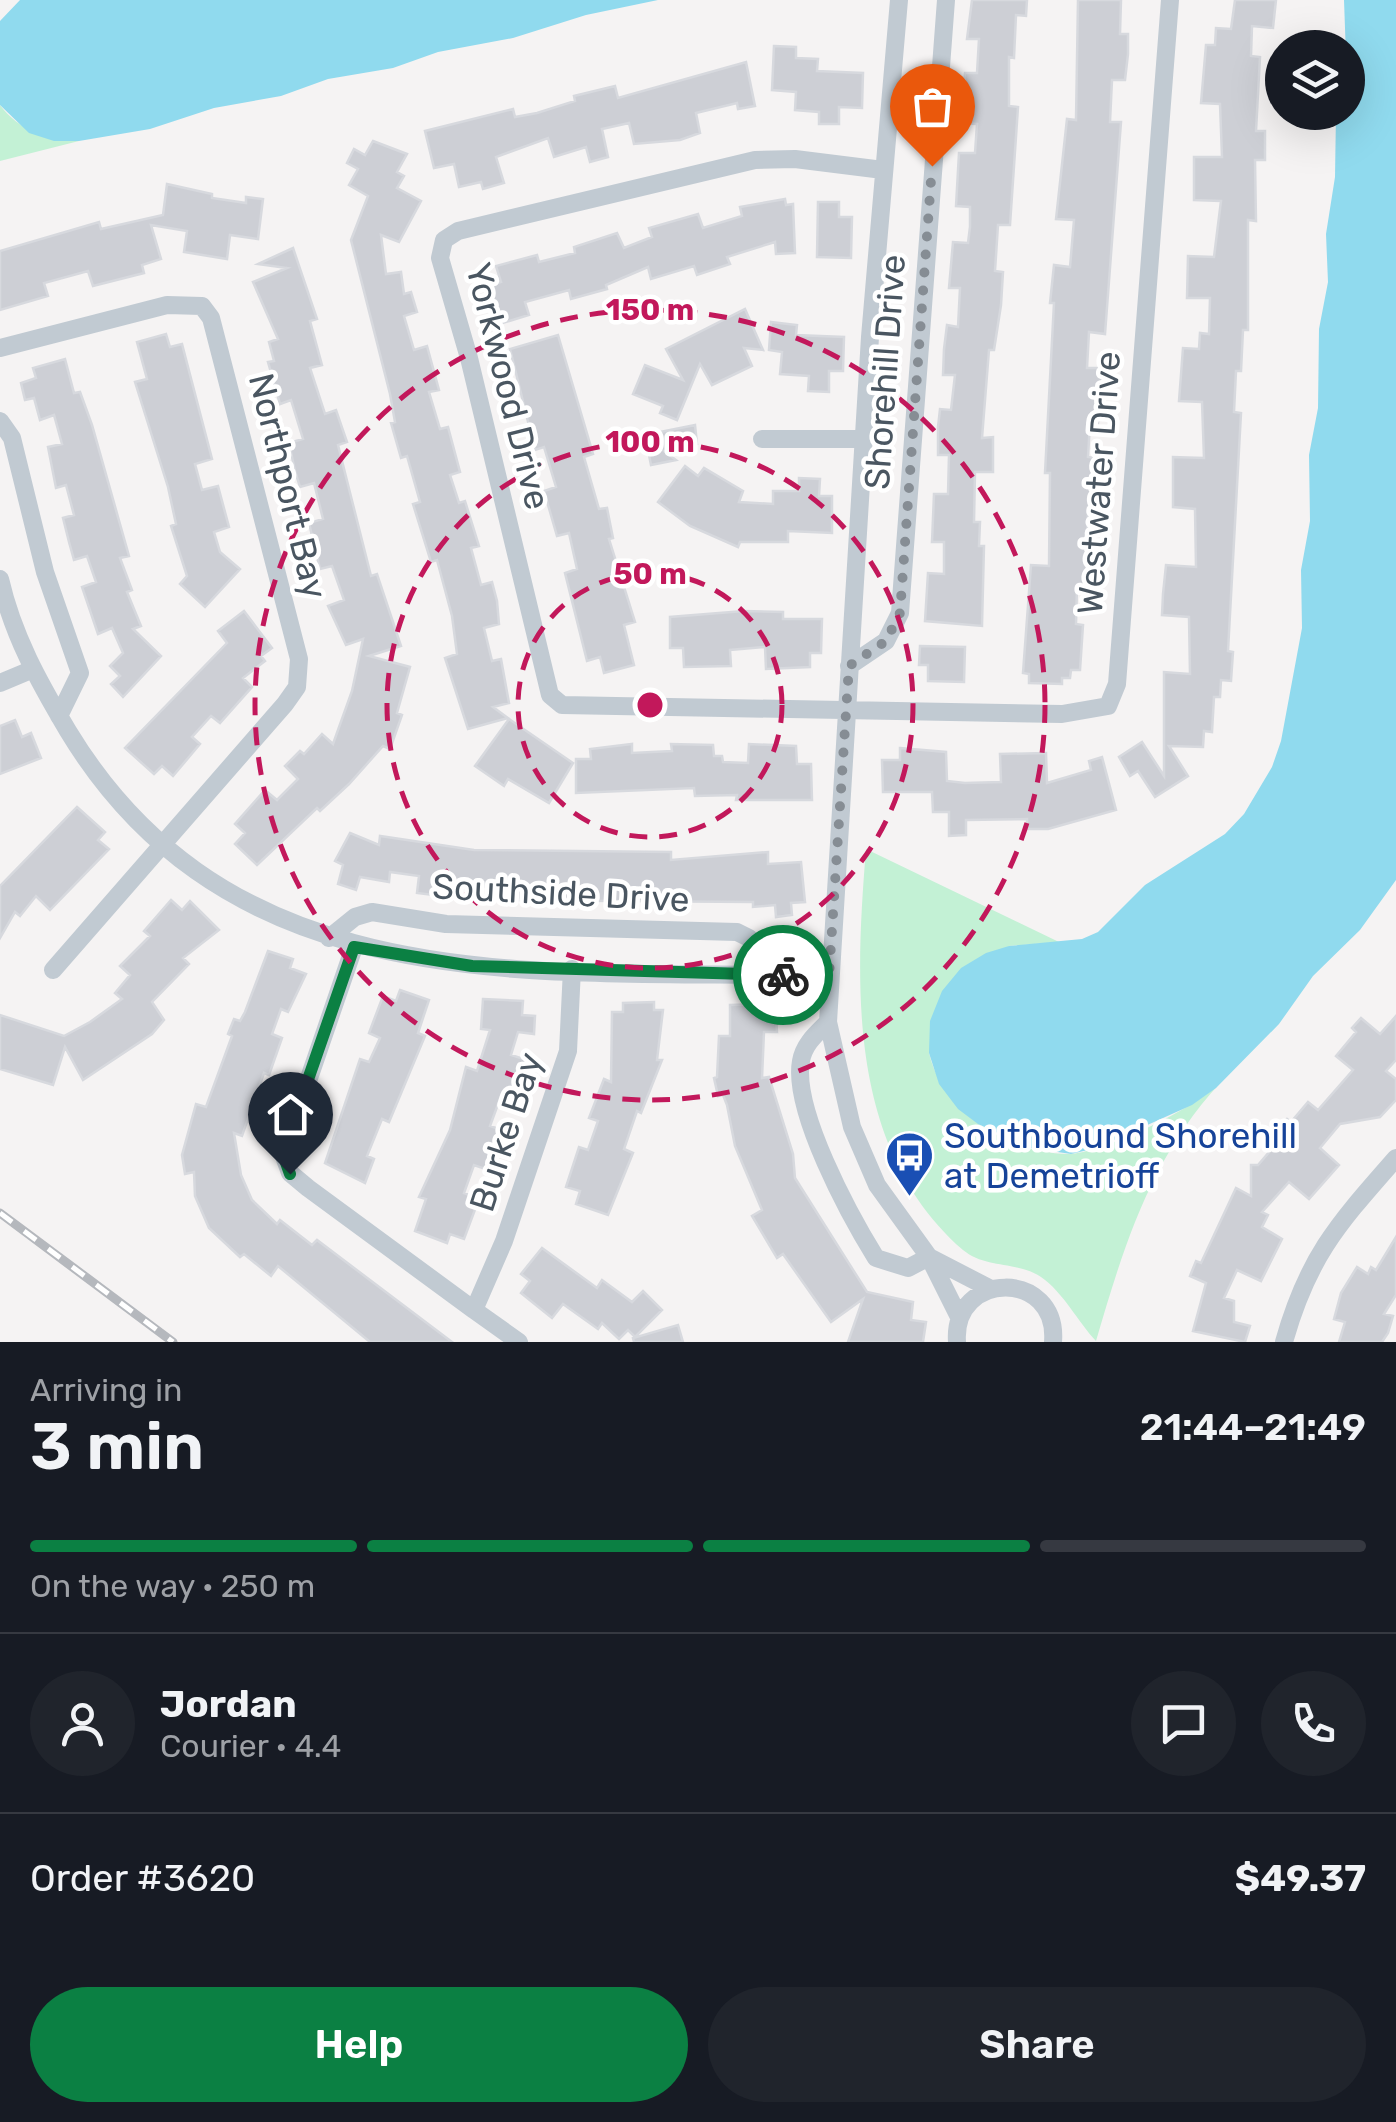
<!DOCTYPE html>
<html lang="en">
<head>
<meta charset="utf-8">
<style>
  :root { --surface:#171b24; --page:#20242c; --text:#f1f3f6; --muted:#9ea1a6; --line:#363941; --accent:#0b8043 }
  body { margin:0; font-family:Rubik,sans-serif; background:var(--page); color:var(--text); height:100vh; display:flex; flex-direction:column; font-size:38px; white-space:nowrap }
  * { box-sizing:border-box; margin:0 }
  p { font-size:32px; color:var(--muted) }
  .icon { flex:none; width:55px; height:55px; fill:none; stroke:currentColor; stroke-width:2; stroke-linecap:round; stroke-linejoin:round }
  .map { position:relative; height:1342px; overflow:hidden }
  .panel { display:flex; flex-direction:column; background:var(--surface); flex:1 }
  .panel>* { flex:none }
  .tools { position:absolute; left:1265px; top:30px; display:grid; gap:20px }
  .tools a { display:grid; place-items:center; width:100px; height:100px; border-radius:50%; background:var(--surface); box-shadow:0 10px 40px #0002; font-size:50px }
  .pin { position:absolute; display:grid; place-items:center; width:85px; height:85px; color:#fff; margin:-102px -42px; border-radius:50% 50% 50% 0; rotate:-45deg; box-shadow:0 0 10px #0007 }
  .pin .icon { rotate:45deg }
  .courier { position:absolute; display:grid; place-items:center; width:100px; height:100px; margin:-50px; border:8px solid #0b8043; border-radius:50%; background:#fff; color:#222; box-shadow:0 2px 12px #0007 }
  .headline em { font-style:normal; font-weight:600 }
  .headline div { display:flex; flex-direction:column-reverse }
  .headline { display:flex; align-items:center; justify-content:space-between; height:170px; padding:0 30px }
  h1 { font-size:65px; font-weight:600; line-height:75px }
  .bar { display:grid; grid-template-columns:repeat(4,1fr); gap:15px 10px; align-content:center; height:120px; padding:0 30px }
  .bar i { height:12px; border-radius:8px; background:var(--line) }
  .bar .selected { background:var(--accent) }
  .bar p { grid-column:span 4 }
  .line { display:flex; align-items:center; gap:25px; padding:0 30px; border-top:2px solid var(--line) }
  .line div { flex:1 }
  .round { display:grid; place-items:center; flex:none; width:105px; height:105px; border-radius:52px; background:var(--page) }
  .cta { display:flex; gap:20px; margin-top:auto; padding:20px 30px }
  .cta a { flex:1; height:115px; border-radius:60px; background:var(--accent); color:#fff; font-size:40px; font-weight:600; line-height:115px; text-align:center }
  .cta a+a { background:var(--page); color:var(--text) }
  .map>svg:first-child { display:block }
  .green { fill:#c3f1d5 }
  .water { fill:#90daee }
  .building { fill:#cdcfd5; stroke:#d7d9de; stroke-width:2.5 }
  .lines { fill:none; stroke-linecap:round; stroke-linejoin:round }
  .minor { stroke:#c1cad2; stroke-width:18 }
  .rail-casing { stroke:#b5b8bd; stroke-width:9 }
  .rail { stroke:#fff; stroke-width:5; stroke-dasharray:15; stroke-linecap:butt }
  .done { stroke:#868d94; stroke-width:10; stroke-dasharray:0 18 }
  .route { stroke:#0b8043; stroke-width:12 }
  .ring { fill:none; stroke:#c2185b; stroke-width:5; stroke-dasharray:18 12 }
  .labels { text-anchor:middle; stroke-width:9; stroke-linejoin:round; paint-order:stroke }
  .street-label { font-size:35px; fill:#4a5661; stroke:#fff }
  .transit-label { font-size:35px; fill:#164399; stroke:#fff; text-anchor:start }
  .centre { fill:#c2185b; stroke:#fff; stroke-width:5 }
  .ring-label { font-size:30px; text-anchor:middle; font-weight:bold; fill:#c2185b; stroke:#fff; stroke-width:9; stroke-linejoin:round; paint-order:stroke }
</style>
</head>
<body>
<div class="map">
<svg width="1396" height="1342" viewBox="0 0 1396 1342">
  <rect width="100%" height="100%" fill="#f5f3f3"/>
  <path class="green" d="M 0,105 C 18,130 49,141 79,141 L 0,161 Z
    M 866,849 L 1059,942 L 1009,946 L 929,1053 C 943,1113 1008,1153 1068,1154 C 1102,1154 1197,1107 1220,1083 C 1151,1158 1124,1245 1096,1341 C 1078,1322 1063,1292 1041,1277 C 1017,1261 986,1269 963,1250 C 847,1149 855,986 866,849 Z"/>
  <path class="water" d="M 20,0 L 658,0 L 586,15 L 513,38 L 438,52 L 393,68 L 328,79 L 281,96 L 214,108 L 150,129 L 79,141 L 54,141 L 29,133 L 0,105 L 0,21 Z
    M 1344,0 L 1396,0 L 1396,880 L 1360,930 L 1313,976 L 1279,1024 L 1216,1088 L 1192,1105 L 1096,1148 L 1071,1154 L 1031,1148 L 978,1124 L 958,1109 L 939,1084 L 929,1053 L 930,1021 L 942,991 L 961,968 L 986,953 L 1009,946 L 1082,939 L 1098,932 L 1145,885 L 1225,834 L 1244,814 L 1272,767 L 1281,741 L 1302,628 L 1301,570 L 1310,521 L 1309,455 L 1318,408 L 1319,329 L 1328,282 L 1326,234 L 1335,177 L 1336,113 L 1348,112 Z"/>
  <path class="building" d="M 972,0 L 1027,0 L 1026,16 L 1016,15 L 1014,58 L 1009,57 L 1009,106 L 1018,107 L 1010,225 L 998,225 L 995,271 L 1003,272 L 1001,305 L 994,350 L 989,350 L 982,438 L 993,437 L 993,472 L 975,472 L 974,522 L 980,522 L 979,546 L 984,546 L 982,626 L 925,621 L 928,573 L 944,574 L 944,542 L 932,542 L 934,494 L 948,494 L 949,455 L 938,455 L 938,427 L 940,409 L 951,410 L 955,375 L 943,375 L 944,349 L 947,325 L 958,327 L 960,288 L 949,288 L 953,242 L 968,243 L 970,227 L 970,207 L 956,206 L 959,153 L 975,153 L 977,124 L 961,123 L 965,73 L 977,73 L 979,39 L 967,39 Z
    M 1078,0 L 1121,0 L 1120,34 L 1128,34 L 1128,54 L 1125,80 L 1112,80 L 1110,122 L 1121,122 L 1105,334 L 1089,332 L 1087,368 L 1103,368 L 1102,392 L 1098,423 L 1090,423 L 1088,457 L 1096,458 L 1096,484 L 1094,507 L 1088,507 L 1086,588 L 1077,587 L 1076,624 L 1083,625 L 1080,670 L 1071,670 L 1070,678 L 1062,678 L 1062,684 L 1029,683 L 1029,674 L 1023,673 L 1031,565 L 1049,566 L 1050,473 L 1045,473 L 1054,303 L 1050,303 L 1054,265 L 1070,267 L 1074,220 L 1056,219 L 1067,119 L 1076,120 Z
    M 1235,0 L 1276,0 L 1273,28 L 1252,26 L 1251,56 L 1260,57 L 1256,131 L 1265,131 L 1265,160 L 1255,160 L 1256,221 L 1248,220 L 1248,330 L 1243,330 L 1241,371 L 1236,371 L 1234,412 L 1241,413 L 1228,651 L 1233,652 L 1231,681 L 1221,680 L 1220,697 L 1214,697 L 1212,732 L 1204,731 L 1203,747 L 1169,746 L 1188,776 L 1155,797 L 1138,771 L 1130,776 L 1119,757 L 1142,742 L 1164,776 L 1164,672 L 1190,674 L 1189,617 L 1162,615 L 1163,594 L 1166,565 L 1196,567 L 1195,509 L 1173,507 L 1173,457 L 1204,458 L 1202,402 L 1179,401 L 1183,348 L 1199,349 L 1200,333 L 1209,334 L 1210,298 L 1187,298 L 1188,256 L 1214,257 L 1221,201 L 1194,200 L 1194,157 L 1222,157 L 1220,104 L 1201,103 L 1206,45 L 1215,45 L 1216,28 L 1231,29 Z
    M 774,46 L 796,47 L 796,58 L 818,59 L 817,71 L 863,73 L 862,108 L 839,107 L 839,124 L 819,124 L 819,112 L 795,110 L 796,92 L 772,90 Z
    M 746,62 L 755,106 L 738,109 L 737,103 L 696,113 L 700,133 L 680,140 L 634,144 L 629,123 L 602,129 L 608,157 L 590,162 L 586,147 L 554,157 L 548,138 L 496,157 L 504,183 L 483,189 L 481,182 L 459,187 L 454,164 L 434,168 L 425,131 L 513,109 L 515,117 L 537,113 L 575,101 L 574,96 L 615,86 L 618,98 Z
    M 373,141 L 407,154 L 397,172 L 404,176 L 397,188 L 421,201 L 399,242 L 381,235 L 386,274 L 401,272 L 404,294 L 411,292 L 417,312 L 404,316 L 414,350 L 427,346 L 439,390 L 429,392 L 440,429 L 448,427 L 460,472 L 450,475 L 459,503 L 465,501 L 479,546 L 471,548 L 481,585 L 492,582 L 497,601 L 499,624 L 484,628 L 492,661 L 501,659 L 509,703 L 493,707 L 508,718 L 468,729 L 445,658 L 457,654 L 452,616 L 437,560 L 431,562 L 413,504 L 420,502 L 407,456 L 401,458 L 391,423 L 395,422 L 390,394 L 351,240 L 368,196 L 349,185 L 358,169 L 347,163 L 354,149 L 365,155 Z
    M 167,184 L 212,194 L 212,198 L 246,203 L 246,197 L 263,199 L 258,239 L 230,235 L 227,259 L 184,252 L 187,231 L 151,225 L 161,259 L 142,265 L 144,273 L 93,286 L 88,271 L 44,283 L 48,296 L 0,310 L 0,251 L 99,222 L 101,229 L 163,215 Z
    M 785,199 L 786,205 L 793,204 L 795,253 L 776,254 L 775,242 L 727,257 L 730,264 L 697,275 L 694,266 L 651,279 L 648,267 L 606,285 L 607,289 L 571,299 L 569,290 L 525,302 L 529,315 L 496,325 L 484,287 L 501,282 L 496,266 L 537,255 L 539,262 L 575,253 L 574,247 L 617,233 L 624,248 L 652,237 L 649,228 L 698,214 L 703,228 L 742,216 L 740,207 Z
    M 818,202 L 839,202 L 839,217 L 852,217 L 851,258 L 817,257 Z
    M 293,248 L 317,319 L 310,321 L 322,365 L 310,368 L 325,414 L 336,410 L 347,442 L 338,445 L 371,576 L 377,574 L 401,646 L 369,656 L 410,667 L 397,713 L 402,715 L 390,749 L 383,746 L 349,784 L 320,811 L 317,808 L 257,865 L 235,844 L 245,833 L 235,824 L 265,790 L 277,800 L 298,779 L 285,766 L 300,751 L 304,754 L 322,734 L 333,744 L 352,691 L 363,639 L 346,645 L 328,606 L 344,600 L 332,566 L 320,569 L 309,523 L 323,519 L 314,483 L 300,487 L 295,471 L 289,443 L 303,439 L 291,400 L 280,404 L 268,362 L 274,361 L 269,342 L 278,339 L 253,282 L 287,268 L 258,264 Z
    M 745,309 L 763,350 L 744,348 L 752,366 L 712,385 L 700,364 L 677,420 L 660,413 L 663,406 L 633,394 L 645,365 L 683,380 L 666,349 Z
    M 771,322 L 797,325 L 796,335 L 844,337 L 843,371 L 829,371 L 829,392 L 808,391 L 809,376 L 780,374 L 782,352 L 769,350 Z
    M 166,334 L 170,347 L 182,344 L 212,459 L 195,464 L 202,490 L 218,486 L 229,527 L 214,532 L 220,552 L 240,569 L 205,607 L 180,584 L 187,576 L 171,526 L 176,524 L 168,487 L 135,382 L 147,379 L 137,342 Z
    M 558,335 L 593,454 L 584,457 L 599,509 L 607,508 L 613,538 L 609,539 L 635,622 L 624,625 L 634,665 L 604,673 L 600,657 L 587,661 L 565,573 L 577,569 L 569,533 L 557,536 L 544,491 L 556,487 L 544,447 L 535,450 L 510,349 Z
    M 65,359 L 74,393 L 80,392 L 92,425 L 129,556 L 120,558 L 132,590 L 127,592 L 141,626 L 133,629 L 161,656 L 123,697 L 111,684 L 120,676 L 110,666 L 123,653 L 112,628 L 98,634 L 82,587 L 96,582 L 87,556 L 74,560 L 69,542 L 63,518 L 74,515 L 66,485 L 56,488 L 48,447 L 62,444 L 54,415 L 40,420 L 34,398 L 25,400 L 21,383 L 36,378 L 33,368 Z
    M 695,425 L 697,444 L 664,451 L 676,460 L 651,465 L 645,435 Z
    M 685,466 L 698,476 L 704,468 L 743,491 L 739,502 L 773,504 L 773,491 L 799,491 L 799,478 L 820,479 L 819,496 L 832,496 L 832,533 L 788,531 L 788,542 L 740,542 L 738,547 L 690,526 L 658,502 Z
    M 244,611 L 272,648 L 261,656 L 265,661 L 243,678 L 252,687 L 220,723 L 211,716 L 192,737 L 200,744 L 173,776 L 162,766 L 154,774 L 125,748 L 227,643 L 218,631 Z
    M 744,611 L 783,612 L 783,619 L 822,619 L 821,653 L 810,653 L 810,667 L 766,669 L 765,647 L 730,650 L 731,666 L 684,667 L 683,648 L 670,648 L 670,617 Z
    M 920,646 L 965,647 L 964,682 L 928,681 L 928,665 L 919,665 Z
    M 509,719 L 573,763 L 549,803 L 508,779 L 504,786 L 475,766 Z
    M 15,720 L 22,737 L 31,733 L 41,758 L 0,774 L 0,726 Z
    M 632,744 L 632,753 L 672,751 L 671,744 L 713,745 L 714,756 L 722,756 L 723,762 L 748,763 L 749,744 L 796,746 L 797,764 L 811,764 L 812,800 L 736,800 L 737,795 L 695,796 L 694,788 L 576,793 L 576,759 L 591,759 L 590,749 Z
    M 900,748 L 946,752 L 947,781 L 965,783 L 1001,782 L 1000,754 L 1046,753 L 1047,783 L 1091,770 L 1089,761 L 1102,757 L 1116,810 L 1048,829 L 1027,829 L 1027,819 L 966,820 L 966,835 L 949,836 L 949,812 L 933,812 L 932,792 L 883,792 L 882,760 L 900,760 Z
    M 77,807 L 105,832 L 98,840 L 109,849 L 50,910 L 36,896 L 20,916 L 15,912 L 0,938 L 0,886 Z
    M 350,833 L 379,845 L 380,836 L 474,850 L 671,852 L 671,860 L 768,852 L 768,864 L 801,862 L 805,902 L 791,903 L 792,915 L 776,917 L 775,905 L 753,907 L 753,902 L 489,900 L 488,887 L 460,883 L 458,898 L 417,893 L 419,876 L 390,872 L 389,882 L 360,877 L 356,890 L 338,884 L 343,865 L 335,861 Z
    M 171,900 L 182,910 L 190,901 L 219,930 L 183,958 L 189,964 L 152,1002 L 164,1020 L 152,1034 L 83,1080 L 65,1047 L 53,1085 L 0,1069 L 0,1015 L 64,1036 L 90,1022 L 122,999 L 115,993 L 130,975 L 120,966 L 150,936 L 144,931 Z
    M 268,951 L 293,959 L 290,968 L 306,974 L 288,1012 L 281,1009 L 272,1034 L 282,1038 L 269,1075 L 264,1073 L 242,1136 L 234,1133 L 241,1175 L 252,1200 L 277,1224 L 280,1220 L 312,1245 L 317,1240 L 452,1342 L 370,1342 L 278,1266 L 271,1276 L 244,1254 L 240,1257 L 209,1228 L 195,1196 L 194,1172 L 185,1174 L 182,1155 L 196,1104 L 206,1107 L 232,1036 L 228,1034 L 234,1019 L 240,1021 L 245,1012 Z
    M 400,990 L 429,1000 L 418,1033 L 425,1036 L 389,1122 L 382,1119 L 367,1156 L 374,1159 L 365,1183 L 325,1163 L 360,1059 L 369,1062 L 380,1038 L 369,1033 L 383,996 L 396,1001 Z
    M 483,999 L 523,1001 L 522,1015 L 535,1016 L 534,1034 L 518,1032 L 511,1055 L 527,1060 L 522,1076 L 510,1099 L 501,1096 L 490,1126 L 502,1130 L 488,1170 L 474,1165 L 464,1193 L 479,1199 L 464,1239 L 450,1234 L 447,1243 L 415,1231 L 426,1199 L 419,1197 L 450,1130 L 466,1067 L 477,1071 L 490,1030 L 481,1029 Z
    M 654,1002 L 654,1010 L 663,1010 L 657,1060 L 662,1060 L 641,1113 L 637,1111 L 624,1149 L 633,1153 L 608,1215 L 576,1204 L 580,1191 L 566,1187 L 579,1147 L 588,1150 L 598,1121 L 589,1118 L 604,1079 L 611,1082 L 612,1012 L 623,1012 L 623,1003 Z
    M 764,1004 L 764,1014 L 776,1014 L 777,1032 L 764,1032 L 762,1078 L 769,1077 L 793,1154 L 795,1178 L 867,1292 L 913,1302 L 911,1320 L 926,1322 L 923,1342 L 848,1342 L 863,1299 L 831,1322 L 783,1254 L 777,1258 L 752,1216 L 762,1210 L 735,1146 L 727,1105 L 723,1095 L 718,1096 L 714,1078 L 717,1077 L 719,1036 L 730,1036 L 730,1005 Z
    M 1396,1016 L 1396,1060 L 1386,1071 L 1396,1079 L 1396,1100 L 1380,1117 L 1340,1124 L 1320,1148 L 1339,1165 L 1309,1199 L 1289,1182 L 1262,1212 L 1268,1215 L 1262,1227 L 1282,1239 L 1261,1281 L 1237,1270 L 1224,1298 L 1234,1301 L 1234,1322 L 1250,1326 L 1245,1342 L 1193,1331 L 1206,1283 L 1190,1276 L 1196,1261 L 1201,1263 L 1236,1188 L 1251,1196 L 1251,1165 L 1258,1165 L 1283,1136 L 1277,1130 L 1287,1119 L 1291,1122 L 1308,1102 L 1318,1110 L 1353,1070 L 1336,1056 L 1356,1032 L 1352,1028 L 1361,1018 L 1380,1034 Z
    M 1396,1237 L 1396,1295 L 1384,1314 L 1393,1316 L 1388,1333 L 1382,1342 L 1339,1342 L 1345,1322 L 1334,1319 L 1341,1293 L 1357,1267 L 1368,1274 L 1371,1267 L 1376,1270 Z
    M 542,1248 L 597,1288 L 602,1280 L 632,1302 L 643,1291 L 662,1310 L 635,1337 L 628,1330 L 619,1339 L 602,1323 L 598,1329 L 563,1304 L 552,1318 L 521,1293 L 530,1281 L 521,1274 Z
    M 678,1325 L 683,1342 L 634,1342 L 633,1338 Z"/>
  <g class="lines">
    <path class="minor" d="M 899,0 L 870,337 L 828,1022 L 852,1127 L 877,1185 L 929,1257 L 959,1317
      M 883,170 L 795,159 L 755,160 L 458,231 L 444,240 L 440,258 L 469,358 L 550,695 L 562,705 L 1062,714 L 1108,706 L 1117,684 L 1170,0
      M 0,348 L 167,305 L 202,306 L 211,318 L 299,659 L 297,687 L 285,704 L 53,970
      M 0,421 L 12,438 L 45,572 L 80,673 L 59,716
      M 762,439 L 865,439
      M 0,579 C 13,636 39,682 68,731 C 237,1010 549,968 829,976
      M 849,666 L 886,641 L 900,613 L 946,0
      M 0,683 L 31,670
      M 329,938 L 355,917 L 372,912 L 446,924 L 737,932 L 749,938 L 780,975
      M 354,947 L 283,1154 L 290,1173 L 308,1188 L 474,1310 L 504,1241 L 568,1051 L 572,969
      M 828,1022 C 816,1034 804,1044 801,1061 C 792,1110 850,1216 876,1258 L 908,1268 L 929,1257 L 989,1288
      M 474,1310 L 519,1342
      M 957,1342 C 952,1270 1059,1269 1053,1342
      M 1284,1342 C 1308,1256 1339,1223 1396,1158"/>
    <defs>
      <path id="rail" d="M 0,1213 L 173,1342"/>
    </defs>
    <use href="#rail" class="rail-casing"/>
    <use href="#rail" class="rail"/>
  </g>
  <g class="lines">
    <path class="done" d="M 783,975 L 829,976 L 849,666 L 886,641 L 900,613 L 932,166"/>
    <path class="route" d="M 290,1174 L 283,1154 L 287,1140 L 354,947 L 472,966 L 783,975"/>
  </g>
  <g class="ring">
    <circle cx="650" cy="705" r="132"/>
    <circle cx="650" cy="705" r="263"/>
    <circle cx="650" cy="705" r="395"/>
  </g>
  <defs>
    <symbol id="bus-pin" viewBox="-11 -11 22 30"><path d="M0 17L-7.5 6A9.5 9.5 0 1 1 7.5 6Z" fill="#1a4fb4" stroke="#fff"/><path d="M-5-6H5V4H4V6H2V4H-2V6H-4V4H-5ZM-3.5-4V0h7V-4ZM-3.5 1.2v1.5H-2V1.2ZM2 1.2v1.5H3.5V1.2Z" fill="#fff"/></symbol>
  </defs>
  <g fill-rule="evenodd">
    <use href="#bus-pin" x="882" y="1128" width="55" height="75"/>
  </g>
  <g class="labels">
    <g class="street-label">
      <text transform="translate(885 372) rotate(-86)" y="12">Shorehill Drive</text>
      <text transform="translate(508 386) rotate(76)" y="12">Yorkwood Drive</text>
      <text transform="translate(1099 483) rotate(-86)" y="12">Westwater Drive</text>
      <text transform="translate(288 486) rotate(76)" y="12">Northport Bay</text>
      <text transform="translate(561 893) rotate(3)" y="12">Southside Drive</text>
      <text transform="translate(506 1132) rotate(-72)" y="12">Burke Bay</text>
    </g>
    <g class="transit-label">
      <text x="944" y="1148">Southbound Shorehill<tspan x="944" dy="40">at Demetrioff</tspan></text>
    </g>
  </g>
  <circle cx="650" cy="705" r="15" class="centre"/>
  <g class="ring-label">
    <text x="650" y="320">150 m</text>
    <text x="650" y="452">100 m</text>
    <text x="650" y="584">50 m</text>
  </g>
</svg>
<div class="tools">
<a><svg class="icon" aria-label="layers" viewBox="0 0 24 24"><path d="M12 4l9 5-9 5-9-5zM3 14l9 5 9-5"/></svg></a>
</div>
<div class="pin" style="left:932px;top:166px;background:#ea580c"><svg class="icon" aria-label="bag" viewBox="0 0 24 24"><path d="M5 8h14l-1 12H6zM9 8a3 3 0 0 1 6 0"/></svg></div>
<div class="pin" style="left:290px;top:1174px;background:#1f2937"><svg class="icon" aria-label="home" viewBox="0 0 24 24"><path d="M3 11l9-7 9 7M6 9v11h12V9"/></svg></div>
<div class="courier" style="left:783px;top:975px"><svg class="icon" aria-label="bike" viewBox="0 0 24 24"><circle cx="6" cy="16" r="4"/><circle cx="18" cy="16" r="4"/><path d="M6 16l4-8h5l3 8M10 8l3 8H6M13 5h3"/></svg></div>
</div>
<section class="panel">
<div class="headline"><div><h1>3 min</h1><p>Arriving in</p></div><em>21:44–21:49</em></div>
<div class="bar"><i class="selected"></i><i class="selected"></i><i class="selected"></i><i></i><p>On the way · 250 m</p></div>
<div class="line" style="height:180px"><a class="round"><svg class="icon" aria-label="person" viewBox="0 0 24 24"><circle cx="12" cy="8" r="4"/><path d="M4 21q1-7 8-7t8 7"/></svg></a><div><b>Jordan</b><p>Courier · 4.4</p></div><a class="round"><svg class="icon" aria-label="chat" viewBox="0 0 24 24"><path d="M4 5h16v11H9l-5 4z"/></svg></a><a class="round"><svg class="icon" aria-label="phone" viewBox="0 0 24 24"><path d="M5 4h4l2 5-3 2q2 4 5 5l2-3 5 2v4C11 20 4 13 5 4z"/></svg></a></div>
<div class="line" style="height:130px"><div>Order #3620</div><b>$49.37</b></div>
<div class="cta"><a>Help</a><a>Share</a></div>
</section>
</body>
</html>
